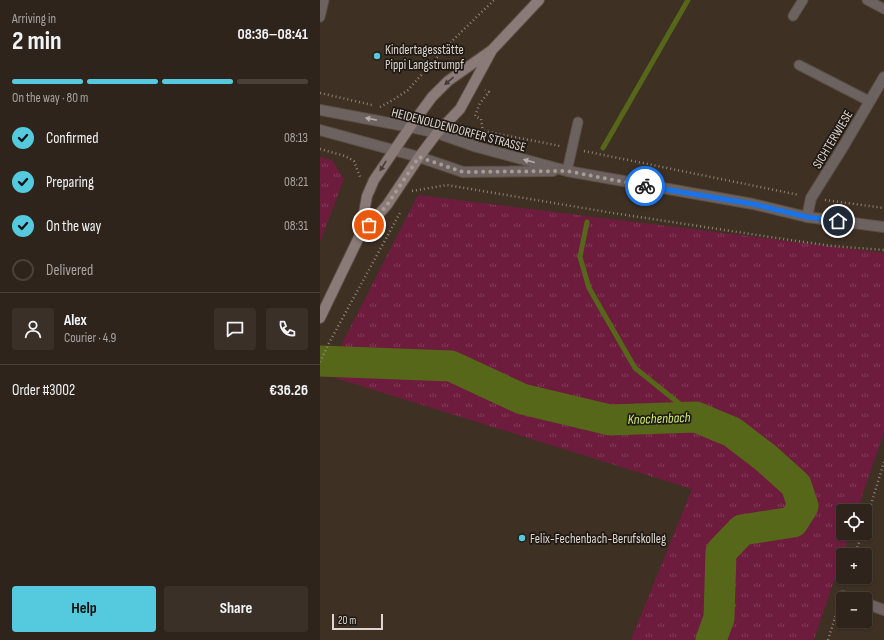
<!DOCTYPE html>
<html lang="en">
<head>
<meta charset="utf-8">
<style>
  :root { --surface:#2f241b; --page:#3b3028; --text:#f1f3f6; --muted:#a7a4a3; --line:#4a413a; --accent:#55cade }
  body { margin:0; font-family:"Sofia Sans Condensed",sans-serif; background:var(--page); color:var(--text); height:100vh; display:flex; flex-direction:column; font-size:15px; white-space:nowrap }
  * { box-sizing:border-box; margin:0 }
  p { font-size:13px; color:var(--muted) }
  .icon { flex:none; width:22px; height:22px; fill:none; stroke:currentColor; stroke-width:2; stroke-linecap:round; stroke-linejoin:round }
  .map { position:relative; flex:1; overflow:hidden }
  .side { display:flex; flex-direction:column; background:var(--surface); width:320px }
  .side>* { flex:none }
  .tools { position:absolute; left:516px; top:504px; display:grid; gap:8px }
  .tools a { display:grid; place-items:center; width:36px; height:36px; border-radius:4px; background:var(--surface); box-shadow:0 1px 3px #0004,0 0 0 1px var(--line); font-size:20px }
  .scale { position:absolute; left:12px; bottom:10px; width:51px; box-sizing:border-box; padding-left:4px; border:2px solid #dfd5ce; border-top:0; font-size:11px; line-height:14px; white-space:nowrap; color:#dfd5ce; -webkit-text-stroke:3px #201a14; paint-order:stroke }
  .pin { position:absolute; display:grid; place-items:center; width:34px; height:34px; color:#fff; margin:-17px; border:2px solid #fff; border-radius:50%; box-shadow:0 1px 4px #0007 }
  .courier { position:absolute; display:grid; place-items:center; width:40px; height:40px; margin:-20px; border:3px solid #1a73e8; border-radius:50%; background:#fff; color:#222; box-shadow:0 1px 5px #0007 }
  .head em { font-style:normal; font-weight:700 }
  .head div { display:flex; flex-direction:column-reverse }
  .head { display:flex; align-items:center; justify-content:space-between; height:68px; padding:0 12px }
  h1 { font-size:26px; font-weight:700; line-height:30px }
  .bar { display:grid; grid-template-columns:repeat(4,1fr); gap:6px 4px; align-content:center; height:48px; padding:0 12px }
  .bar i { height:5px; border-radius:3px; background:var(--line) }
  .bar .selected { background:var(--accent) }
  .bar p { grid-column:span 4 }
  .line { display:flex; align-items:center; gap:10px; padding:0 12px; border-top:1px solid var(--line) }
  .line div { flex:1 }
  .round { display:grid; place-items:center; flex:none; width:42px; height:42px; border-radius:4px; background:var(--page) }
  ol { padding:0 12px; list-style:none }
  li { display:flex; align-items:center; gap:12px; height:44px }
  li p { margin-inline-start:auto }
  li .icon { padding:4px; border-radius:50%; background:var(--accent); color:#111; stroke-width:4 }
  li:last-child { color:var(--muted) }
  li i { width:22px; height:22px; border:2px solid var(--line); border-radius:50% }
  .cta { display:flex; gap:8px; margin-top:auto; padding:8px 12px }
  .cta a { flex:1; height:46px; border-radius:4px; background:var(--accent); color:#111; font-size:16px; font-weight:700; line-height:46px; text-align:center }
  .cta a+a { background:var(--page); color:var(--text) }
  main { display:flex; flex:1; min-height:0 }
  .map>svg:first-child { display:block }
  .grass { fill:url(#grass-tufts) }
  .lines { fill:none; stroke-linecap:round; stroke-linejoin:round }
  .stream { stroke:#576719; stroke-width:5 }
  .river { stroke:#576719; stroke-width:31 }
  .service-casing { stroke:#5c4e43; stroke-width:11 }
  .minor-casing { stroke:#5c4e43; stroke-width:12 }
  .tertiary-casing { stroke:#5c4e43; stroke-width:12 }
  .secondary-casing { stroke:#5c4e43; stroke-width:12 }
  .path { stroke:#90837a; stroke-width:2.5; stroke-dasharray:1 3; stroke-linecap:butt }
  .service { stroke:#6c6260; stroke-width:9 }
  .minor { stroke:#6c6260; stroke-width:10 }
  .tertiary { stroke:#6c6260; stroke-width:10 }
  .secondary { stroke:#8b7b78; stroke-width:10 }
  .oneway { fill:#453c37 }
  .oneway2 { fill:#b7ada8 }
  .done { stroke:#a79b92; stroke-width:4; stroke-dasharray:0 7.2 }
  .route { stroke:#1a73e8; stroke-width:5 }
  .poi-dot { fill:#55cade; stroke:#201a14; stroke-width:1.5 }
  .labels { text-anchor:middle; stroke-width:3.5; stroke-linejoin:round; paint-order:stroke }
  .poi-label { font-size:13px; fill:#dfd5ce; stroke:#201a14; text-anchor:start }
  .street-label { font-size:13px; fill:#dfd5ce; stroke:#201a14 }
  .water-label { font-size:14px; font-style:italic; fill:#d0ef6e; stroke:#201a14 }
</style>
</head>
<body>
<main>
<section class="side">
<div class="head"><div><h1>2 min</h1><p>Arriving in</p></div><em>08:36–08:41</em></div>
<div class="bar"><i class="selected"></i><i class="selected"></i><i class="selected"></i><i></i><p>On the way · 80 m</p></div>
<ol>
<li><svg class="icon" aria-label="check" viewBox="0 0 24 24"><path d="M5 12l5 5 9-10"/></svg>Confirmed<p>08:13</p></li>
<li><svg class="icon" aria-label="check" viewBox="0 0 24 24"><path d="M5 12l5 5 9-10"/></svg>Preparing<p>08:21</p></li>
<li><svg class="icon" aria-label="check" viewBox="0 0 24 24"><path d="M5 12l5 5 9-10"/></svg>On the way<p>08:31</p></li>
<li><i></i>Delivered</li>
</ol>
<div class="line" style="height:72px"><a class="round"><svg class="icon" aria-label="person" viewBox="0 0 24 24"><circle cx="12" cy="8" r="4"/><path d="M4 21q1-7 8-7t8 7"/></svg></a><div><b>Alex</b><p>Courier · 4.9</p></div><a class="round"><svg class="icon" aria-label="chat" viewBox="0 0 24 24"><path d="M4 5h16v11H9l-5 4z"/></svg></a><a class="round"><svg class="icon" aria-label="phone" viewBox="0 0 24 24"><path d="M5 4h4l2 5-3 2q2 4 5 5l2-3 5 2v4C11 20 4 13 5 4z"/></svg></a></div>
<div class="line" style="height:52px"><div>Order #3002</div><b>€36.26</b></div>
<div class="cta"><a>Help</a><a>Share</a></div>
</section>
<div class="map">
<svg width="564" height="640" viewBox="0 0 564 640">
  <defs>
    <pattern id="grass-tufts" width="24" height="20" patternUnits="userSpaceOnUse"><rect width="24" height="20" fill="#6d1c3d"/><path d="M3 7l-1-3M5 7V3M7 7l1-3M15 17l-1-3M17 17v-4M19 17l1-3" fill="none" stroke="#813c58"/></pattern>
  </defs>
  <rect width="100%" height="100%" fill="#3f3024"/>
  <path class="grass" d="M 0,157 L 12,160 L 24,179 L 0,242 Z
    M 98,195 L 564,253 L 564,432 L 537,511 L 523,511 L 523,533 L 530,533 L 494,640 L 311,640 L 372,489 L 6,375 Z"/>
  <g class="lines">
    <path class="stream" d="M 283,148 L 368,0
      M 267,222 L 260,257 L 269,288 L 315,368 L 376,417"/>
    <path class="river" d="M 0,361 L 131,366 L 202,399 L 290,420 L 376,417 L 412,432 L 446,458 L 476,485 L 483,506 L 473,522 L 422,530 L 401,552 L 399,618 L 391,640"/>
    <defs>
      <path id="service" d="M 547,0 L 564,9
        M 473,16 L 483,0
        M 0,17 L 4,0
        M 479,65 L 549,101
        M 247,171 L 258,122"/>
      <path id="minor" d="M 487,217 L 491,198 L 523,147 L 564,77
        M 523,596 L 531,599
        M 545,603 L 564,610"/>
      <path id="tertiary" d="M 0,110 L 90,127 L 117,133 L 157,147 L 247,171 L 433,204 L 487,217 L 564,227
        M 0,130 L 99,157 L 143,172 L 233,171"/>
      <path id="secondary" d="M 40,235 L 47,196 L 54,180 L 90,127 L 112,97 L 128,81 L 172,50 L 219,0
        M 0,318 L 40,235 L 67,205 L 99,157 L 117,133 L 140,109 L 172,50"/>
    </defs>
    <use href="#service" class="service-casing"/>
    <use href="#minor" class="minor-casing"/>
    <use href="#tertiary" class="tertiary-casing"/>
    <use href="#secondary" class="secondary-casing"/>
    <path class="path" d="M 0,93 L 52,105
      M 60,107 L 73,100 L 88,90 L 130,43 L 174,0
      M 148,128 L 240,146
      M 163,132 L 161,119 L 155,116 L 160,103 L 169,92 L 165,90
      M 0,149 L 25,156 L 34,161 L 40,177
      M 264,151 L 479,195
      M 92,191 L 127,185 L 293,213 L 470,240 L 512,246 L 564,250
      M 505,200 L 564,208
      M 0,362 L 9,343 L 81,211
      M 545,524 L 564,462
      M 535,555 L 542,533
      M 526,584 L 528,577
      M 508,640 L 518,608"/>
    <use href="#service" class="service"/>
    <use href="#minor" class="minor"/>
    <use href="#tertiary" class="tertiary"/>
    <use href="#secondary" class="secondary"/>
  </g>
  <defs><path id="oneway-solid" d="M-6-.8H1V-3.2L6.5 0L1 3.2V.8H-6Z"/></defs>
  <g class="oneway">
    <use href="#oneway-solid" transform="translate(129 81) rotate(140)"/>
    <use href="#oneway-solid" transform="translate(63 166) rotate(122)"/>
  </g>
  <g class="oneway2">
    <use href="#oneway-solid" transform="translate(51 119) rotate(-169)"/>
    <use href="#oneway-solid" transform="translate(209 161) rotate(-165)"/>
  </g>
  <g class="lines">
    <path class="done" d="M 49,225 L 67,205 L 99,157 L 143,172 L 247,171 L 325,186"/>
    <path class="route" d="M 325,186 L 433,204 L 487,217 L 518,221"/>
  </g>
  <g class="poi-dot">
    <circle cx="57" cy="56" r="4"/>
    <circle cx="202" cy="538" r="4"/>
  </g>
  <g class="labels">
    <g class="poi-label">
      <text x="65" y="54">Kindertagesstätte<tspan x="65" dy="15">Pippi Langstrumpf</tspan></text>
      <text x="210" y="543">Felix-Fechenbach-Berufskolleg</text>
    </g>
    <g class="street-label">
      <text transform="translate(139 129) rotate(15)" y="5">HEIDENOLDENDORFER STRASSE</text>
      <text transform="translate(512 139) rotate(-59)" y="5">SICHTERWIESE</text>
    </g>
    <g class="water-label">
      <text transform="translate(339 418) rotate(-2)" y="5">Knochenbach</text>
    </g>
  </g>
</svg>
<div class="tools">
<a><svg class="icon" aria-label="locate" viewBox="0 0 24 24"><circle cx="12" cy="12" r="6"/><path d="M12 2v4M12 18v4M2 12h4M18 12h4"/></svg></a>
<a>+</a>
<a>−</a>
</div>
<div class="scale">20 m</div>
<div class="pin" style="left:49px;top:225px;background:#ea580c"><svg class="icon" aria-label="bag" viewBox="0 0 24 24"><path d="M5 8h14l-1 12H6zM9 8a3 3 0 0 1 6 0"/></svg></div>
<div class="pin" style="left:518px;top:221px;background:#1f2937"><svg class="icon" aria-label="home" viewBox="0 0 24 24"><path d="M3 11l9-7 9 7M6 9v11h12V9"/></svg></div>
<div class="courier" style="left:325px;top:186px"><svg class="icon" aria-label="bike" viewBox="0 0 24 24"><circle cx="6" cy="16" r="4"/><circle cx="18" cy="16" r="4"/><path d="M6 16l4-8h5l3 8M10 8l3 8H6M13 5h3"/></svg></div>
</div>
</main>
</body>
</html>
